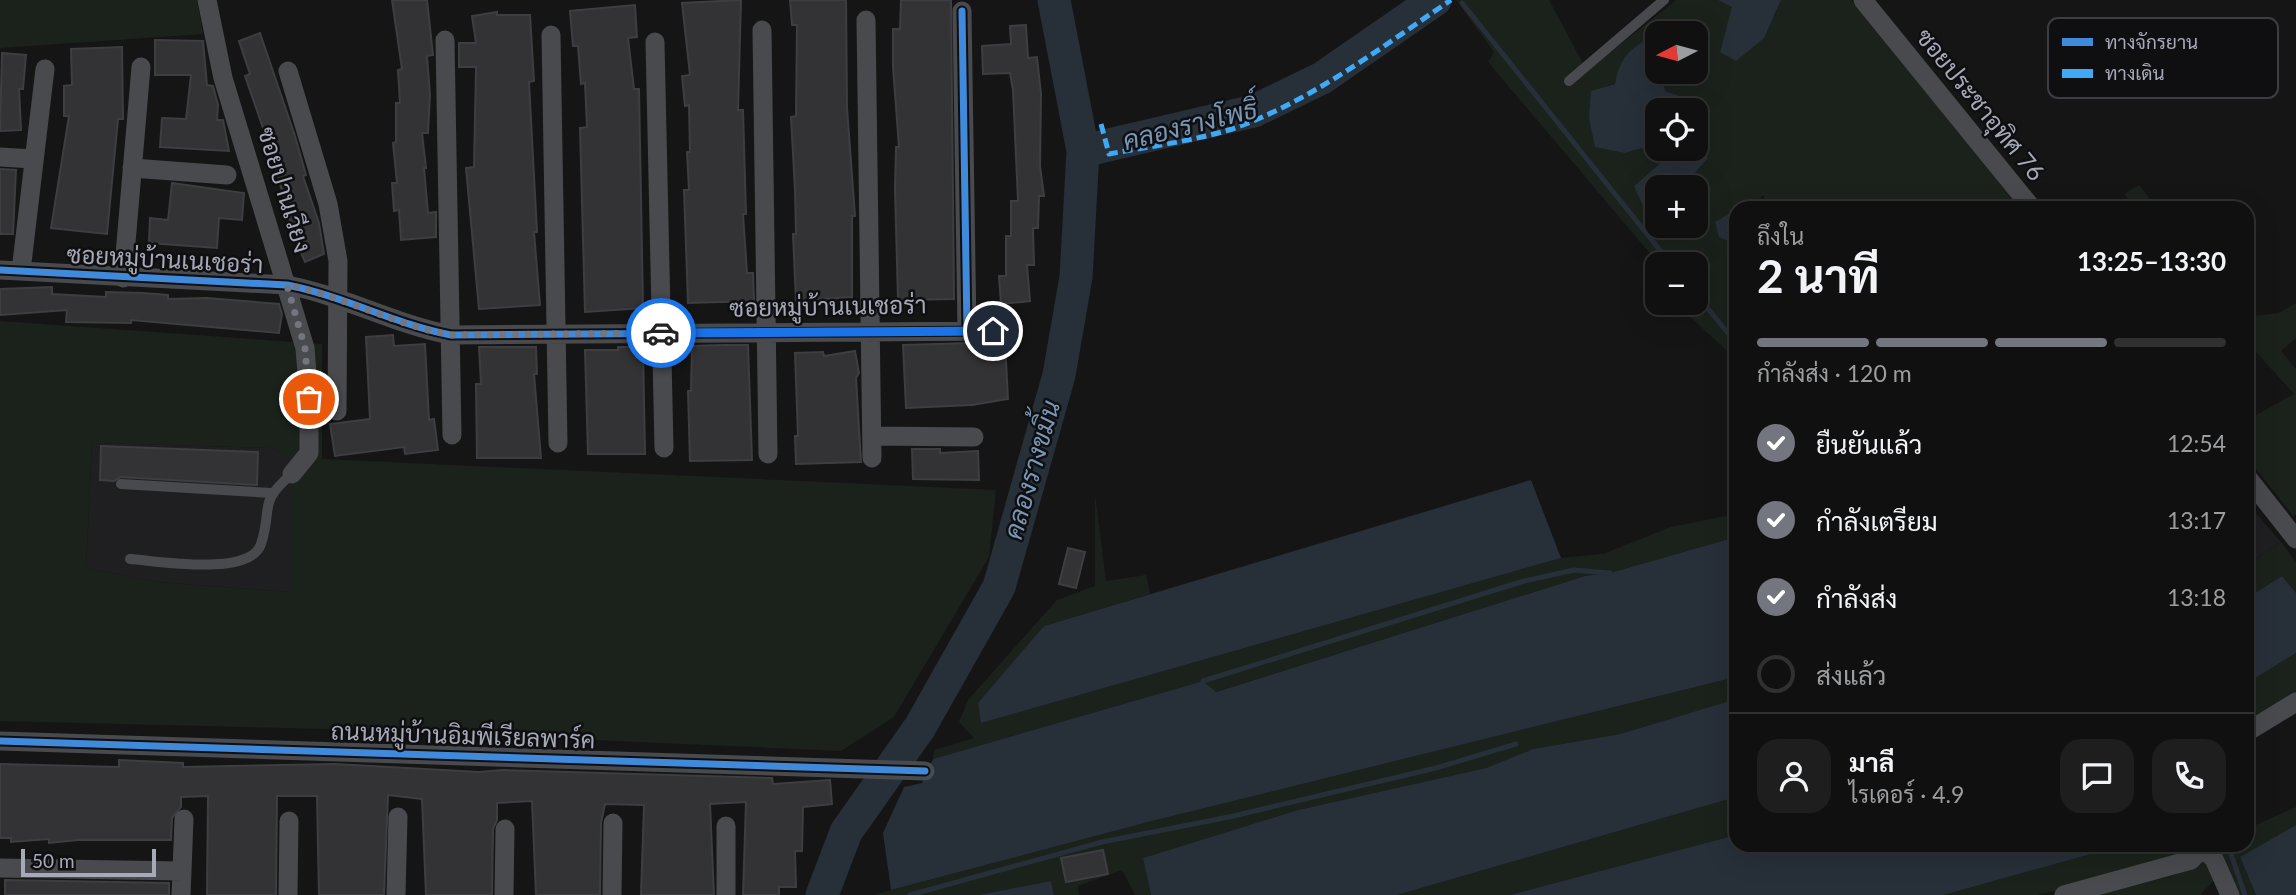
<!DOCTYPE html>
<html lang="th">
<head>
<meta charset="utf-8">
<style>
  :root { --surface:#101010; --page:#1e1e1e; --text:#f1f3f6; --muted:#9c9d9f; --line:#303030; --accent:#73757f }
  body { margin:0; font-family:Lato,Sarabun,sans-serif; background:var(--page); color:var(--text); height:100vh; display:flex; flex-direction:column; font-size:26px; white-space:nowrap }
  * { box-sizing:border-box; margin:0 }
  p { font-size:23px; color:var(--muted) }
  .icon { flex:none; width:38px; height:38px; fill:none; stroke:currentColor; stroke-width:2; stroke-linecap:round; stroke-linejoin:round }
  .map { position:relative; flex:1; overflow:hidden }
  .sheet { position:absolute; left:1729px; top:201px; width:525px; height:651px; display:flex; flex-direction:column; background:var(--surface); border-radius:21px; box-shadow:0 7px 28px #0002,0 0 0 2px var(--line) }
  .sheet>* { flex:none }
  .needle { width:46px; rotate:264deg }
  .tools { position:absolute; left:1645px; top:21px; display:grid; gap:14px }
  .tools a { display:grid; place-items:center; width:63px; height:63px; border-radius:14px; background:var(--surface); box-shadow:0 7px 28px #0002,0 0 0 2px var(--line); font-size:35px }
  .scale { position:absolute; left:21px; bottom:18px; width:135px; box-sizing:border-box; padding-left:7px; border:4px solid #a5a9b8; border-top:0; font-size:19px; line-height:24px; white-space:nowrap; color:#a5a9b8; -webkit-text-stroke:5px #0f0f11; paint-order:stroke }
  .pin { position:absolute; display:grid; place-items:center; width:60px; height:60px; color:#fff; margin:-30px; border:4px solid #fff; border-radius:50%; box-shadow:0 2px 7px #0007 }
  .courier { position:absolute; display:grid; place-items:center; width:70px; height:70px; margin:-35px; border:5px solid #1a73e8; border-radius:50%; background:#fff; color:#222; box-shadow:0 2px 9px #0007 }
  .head em { font-style:normal; font-weight:700 }
  .head div { display:flex; flex-direction:column-reverse }
  .head { display:flex; align-items:center; justify-content:space-between; height:119px; padding:0 28px }
  h1 { font-size:46px; font-weight:700; line-height:52px }
  .bar { display:grid; grid-template-columns:repeat(4,1fr); gap:10px 7px; align-content:center; height:84px; padding:0 28px }
  .bar i { height:9px; border-radius:5px; background:var(--line) }
  .bar .active { background:var(--accent) }
  .bar p { grid-column:span 4 }
  .line { display:flex; align-items:center; gap:18px; padding:0 28px; border-top:2px solid var(--line) }
  .line div { flex:1 }
  .round { display:grid; place-items:center; flex:none; width:74px; height:74px; border-radius:21px; background:var(--page) }
  ol { padding:0 28px; list-style:none }
  li { display:flex; align-items:center; gap:21px; height:77px }
  li p { margin-inline-start:auto }
  li .icon { padding:7px; border-radius:50%; background:var(--accent); color:#fff; stroke-width:4 }
  li:last-child { color:var(--muted) }
  li i { width:38px; height:38px; border:4px solid var(--line); border-radius:50% }
  .map>svg:first-child { display:block }
  .built { fill:#1f1f21 }
  .green { fill:#1b221c; fill-rule:evenodd }
  .water { fill:#272f38 }
  .lines { fill:none; stroke-linecap:round; stroke-linejoin:round }
  .stream { stroke:#272f38; stroke-width:5 }
  .river { stroke:#272f38; stroke-width:33 }
  .building { fill:#333335; stroke:#3d3e42; stroke-width:2 }
  .lane { stroke:#494a4e; stroke-width:10 }
  .street { stroke:#494a4e; stroke-width:19 }
  .quiet { stroke:#3fa9f5; stroke-width:5; stroke-dasharray:10 5; stroke-linecap:butt }
  .cycleway-casing { stroke:#0f0f11; stroke-width:11 }
  .cycleway { stroke:#408adc; stroke-width:7 }
  .done { stroke:#73757f; stroke-width:7; stroke-dasharray:0 12.6 }
  .route { stroke:#1a73e8; stroke-width:9 }
  .labels { text-anchor:middle; stroke-width:5; stroke-linejoin:round; paint-order:stroke }
  .street-label { font-size:24px; fill:#a5a9b8; stroke:#0f0f11 }
  .water-label { font-size:26px; font-style:italic; fill:#7896b6; stroke:#0f0f11 }
  .key { fill:#0f0f11; stroke:#3c3d43; stroke-width:2 }
  .key-label { font-size:19px; fill:#a5a9b8 }
</style>
</head>
<body>
<div class="map">
<svg width="2296" height="895" viewBox="0 0 2296 895">
  <rect width="100%" height="100%" fill="#151515"/>
  <path class="built" d="M 92,443 L 273,448 L 292,459 L 291,592 L 157,582 L 86,568 Z
    M 2247,503 L 2281,542 L 2247,565 Z"/>
  <path class="green" d="M 0,0 L 197,0 L 203,34 L 0,48 Z
    M 1456,0 L 1549,0 L 1587,71 L 1676,0 L 1718,0 L 1733,7 L 1720,52 L 1774,17 L 1781,0 L 1851,0 L 1942,108 L 2018,208 L 1769,208 L 1763,195 C 1751,209 1743,203 1733,211 C 1727,216 1723,229 1720,237 L 1736,245 L 1736,359 L 1688,315 L 1682,303 L 1696,303 L 1696,264 L 1659,264 L 1488,62 L 1494,52 ZM 1657,32 L 1696,33 L 1696,72 L 1662,72 L 1665,91 L 1686,98 L 1687,110 L 1696,110 L 1696,144 L 1708,158 L 1683,187 L 1696,187 L 1696,226 L 1657,226 L 1657,211 L 1651,212 L 1634,186 L 1674,151 L 1681,149 L 1657,149 L 1657,144 L 1625,153 L 1591,92 L 1615,83 L 1632,49 Z
    M 2139,185 L 2157,208 L 2135,208 L 2124,194 Z
    M 2296,303 L 2296,338 L 2281,351 L 2296,369 L 2296,515 L 2293,516 L 2247,457 L 2247,420 L 2294,394 L 2247,342 L 2247,312 L 2253,316 L 2279,313 Z
    M 0,321 L 322,344 L 322,459 L 996,490 L 989,557 L 894,717 L 841,751 L 367,730 L 0,721 ZM 92,443 L 273,448 L 291,459 L 291,592 L 157,582 L 86,568 Z
    M 1095,494 L 1106,581 L 1146,575 L 1150,594 L 1044,626 L 981,723 L 1561,558 L 1603,554 L 1671,527 L 1736,514 L 1736,537 L 1610,573 L 1585,576 L 1215,692 L 1203,681 L 933,759 L 934,750 L 974,738 L 959,722 L 968,700 L 1057,600 L 1095,586 Z
    M 2281,542 L 2296,562 L 2296,593 L 2282,576 L 2247,598 L 2247,565 Z
    M 2296,653 L 2296,692 L 2247,722 L 2247,683 Z
    M 1736,677 L 1736,699 L 1620,734 L 1533,749 L 1486,768 L 1298,810 L 1143,858 L 1151,895 L 1135,895 L 1122,870 L 1078,886 L 1079,895 L 1054,895 L 1051,881 L 978,895 L 873,895 L 1152,821 Z
    M 1736,797 L 1736,835 L 1510,895 L 1397,895 Z
    M 2296,807 L 2296,825 L 2240,857 L 2256,895 L 2235,895 L 2219,845 L 2247,845 L 2247,829 Z
    M 2123,845 L 2195,845 L 2172,861 L 2038,895 L 1944,895 Z
    M 2202,861 L 2209,861 L 2216,878 L 2200,895 L 2094,895 L 2175,875 Z"/>
  <path class="water" d="M 1718,0 L 1781,0 L 1764,38 L 1736,61 L 1720,52 L 1732,7 Z
    M 1658,32 L 1657,72 L 1662,72 L 1665,91 L 1686,98 L 1687,110 L 1657,110 L 1657,144 L 1625,153 L 1595,147 L 1589,118 L 1591,91 L 1615,84 C 1621,53 1632,48 1658,32 Z
    M 1697,143 L 1708,158 L 1683,187 L 1657,187 L 1657,211 L 1651,212 L 1643,206 L 1634,186 L 1674,151 L 1696,149 Z
    M 1736,210 L 1736,245 L 1719,237 L 1715,222 Z
    M 1531,480 L 1561,558 L 981,723 L 978,703 L 1044,626 Z
    M 1736,537 L 1736,677 L 1152,821 L 891,890 L 883,833 L 904,787 L 922,783 L 933,759 L 1203,681 L 1216,692 L 1585,576 L 1610,573 Z
    M 2282,576 L 2296,593 L 2296,653 L 2247,683 L 2247,598 Z
    M 1736,699 L 1736,797 L 1397,895 L 1151,895 L 1143,858 L 1298,810 L 1486,768 L 1533,749 L 1620,734 Z
    M 2296,825 L 2296,895 L 2256,895 L 2240,857 Z
    M 1736,835 L 1736,845 L 2123,845 L 1944,895 L 1510,895 Z
    M 1051,881 L 1054,895 L 978,895 Z"/>
  <g class="lines">
    <path class="stream" d="M 1462,3 L 1671,264
      M 1696,294 L 1736,343
      M 1203,681 L 1524,581 L 1574,570 L 1610,573
      M 2228,845 L 2245,895
      M 910,895 L 1102,842 L 1229,817 L 1436,768 L 1516,744"/>
    <path class="river" d="M 1083,151 L 1254,111 L 1322,78 L 1435,0
      M 822,895 L 846,832 L 920,727 L 999,587 L 1059,375 L 1076,277 L 1083,151 L 1054,0"/>
  </g>
  <path class="building" d="M 392,0 L 427,0 L 433,55 L 427,56 L 430,95 L 428,133 L 422,133 L 426,168 L 424,168 L 428,213 L 436,212 L 436,237 L 401,240 L 399,210 L 394,211 L 392,183 L 397,183 L 393,143 L 396,142 L 396,103 L 400,103 L 398,70 L 402,69 Z
    M 741,0 L 738,110 L 743,110 L 746,214 L 743,214 L 747,273 L 753,273 L 754,301 L 688,303 L 684,190 L 689,190 L 687,152 L 690,152 L 689,105 L 685,106 L 682,76 L 690,75 L 682,3 Z
    M 790,0 L 846,0 L 847,108 L 855,216 L 852,216 L 852,297 L 796,301 L 793,234 L 796,234 L 795,190 L 791,117 L 796,116 L 797,25 L 792,25 Z
    M 901,0 L 951,0 L 954,299 L 898,300 L 895,189 L 896,147 L 899,147 L 893,67 L 893,29 L 900,29 Z
    M 635,5 L 637,37 L 628,38 L 634,89 L 639,89 L 643,308 L 585,312 L 580,128 L 587,127 L 585,83 L 581,84 L 578,46 L 573,46 L 570,11 Z
    M 497,12 L 497,15 L 530,15 L 534,81 L 529,82 L 537,232 L 534,232 L 540,305 L 479,309 L 466,168 L 474,167 L 476,67 L 459,67 L 459,43 L 476,43 L 472,16 Z
    M 1026,25 L 1028,58 L 1037,57 L 1041,94 L 1040,166 L 1044,196 L 1039,196 L 1038,228 L 1033,228 L 1034,265 L 1027,265 L 1030,301 L 1001,304 L 999,276 L 1006,276 L 1006,236 L 1011,236 L 1011,201 L 1018,201 L 1013,90 L 1010,73 L 983,74 L 982,46 L 1011,44 L 1010,26 Z
    M 260,33 L 295,136 L 306,175 L 303,176 L 319,223 L 324,254 L 305,262 L 294,236 L 272,154 L 245,76 L 250,74 L 239,41 Z
    M 155,40 L 203,41 L 207,85 L 213,86 L 218,105 L 217,120 L 223,120 L 229,151 L 160,147 L 162,118 L 186,119 L 191,75 L 155,75 Z
    M 122,47 L 123,119 L 118,119 L 107,234 L 51,228 L 69,116 L 64,116 L 64,86 L 72,85 L 71,49 Z
    M 2,53 L 26,55 L 23,89 L 19,89 L 21,130 L 0,131 Z
    M 0,169 L 16,170 L 13,234 L 0,234 Z
    M 172,183 L 244,193 L 242,220 L 219,218 L 217,248 L 149,243 L 150,218 L 168,220 Z
    M 52,287 L 52,294 L 106,297 L 106,292 L 143,293 L 168,295 L 168,299 L 207,298 L 279,304 L 282,314 L 279,333 L 131,320 L 131,323 L 66,322 L 67,310 L 0,315 L 0,289 Z
    M 393,335 L 394,346 L 425,344 L 429,420 L 434,419 L 438,450 L 405,454 L 404,447 L 335,456 L 330,424 L 370,419 L 366,337 Z
    M 1005,342 L 1008,399 L 972,405 L 906,408 L 903,345 Z
    M 724,345 L 748,345 L 752,460 L 690,461 L 688,391 L 691,391 L 692,346 Z
    M 479,347 L 536,347 L 537,374 L 534,374 L 541,458 L 477,458 L 476,384 L 481,384 Z
    M 618,347 L 643,347 L 645,454 L 588,454 L 585,350 L 618,350 Z
    M 855,351 L 859,373 L 856,378 L 861,462 L 796,464 L 795,436 L 798,436 L 795,353 L 823,352 L 824,356 Z
    M 101,446 L 258,452 L 257,485 L 121,477 L 114,481 L 100,480 Z
    M 912,449 L 940,449 L 940,453 L 978,451 L 979,480 L 913,479 Z
    M 1068,548 L 1085,552 L 1076,588 L 1059,584 Z
    M 119,760 L 183,763 L 183,767 L 335,764 L 479,772 L 503,770 L 772,778 L 773,784 L 830,780 L 832,804 L 803,807 L 802,851 L 795,851 L 796,887 L 779,887 L 779,895 L 743,895 L 746,802 L 710,804 L 714,895 L 641,895 L 644,805 L 605,804 L 601,823 L 600,895 L 536,895 L 532,801 L 497,803 L 497,820 L 493,829 L 492,895 L 426,895 L 422,799 L 388,795 L 384,895 L 319,895 L 317,796 L 277,796 L 276,895 L 207,895 L 208,796 L 181,797 L 181,807 L 172,818 L 171,840 L 78,840 L 49,843 L 49,839 L 11,842 L 11,838 L 0,838 L 0,764 L 119,767 Z
    M 1103,850 L 1108,874 L 1066,882 L 1061,858 Z
    M 5,880 L 169,883 L 169,895 L 5,895 Z"/>
  <g class="lines">
    <path class="lane" d="M 1569,81 L 1664,0
      M 121,484 L 271,493
      M 130,559 C 159,561 250,577 261,544 C 273,508 257,503 292,474"/>
    <path class="street" d="M 207,0 L 223,78 L 305,348 L 309,399 L 309,453 L 292,474
      M 1863,0 L 2032,208
      M 962,11 L 967,331
      M 866,20 L 872,458
      M 762,30 L 768,454
      M 551,35 L 558,443
      M 445,40 L 452,435
      M 655,42 L 664,448
      M 288,71 L 328,204 L 338,261 L 337,411
      M 0,157 L 33,159
      M 132,168 L 227,175
      M 0,270 L 287,285 C 344,296 394,324 451,335 L 993,331
      M 21,271 L 45,69
      M 123,278 L 141,67
      M 872,436 L 974,437
      M 2247,477 L 2296,539
      M 2247,732 L 2296,702
      M 0,741 L 925,771
      M 2203,848 L 2214,859 L 2230,895
      M 0,868 L 182,871 L 181,895
      M 182,871 L 184,819
      M 288,895 L 289,821
      M 396,895 L 398,817
      M 504,895 L 505,829
      M 612,895 L 613,823
      M 726,895 L 726,826
      M 2064,895 L 2191,860 L 2204,845"/>
    <path class="quiet" d="M 1101,124 L 1109,154 C 1151,146 1195,141 1235,128 C 1313,100 1383,46 1451,0"/>
    <defs>
      <path id="cycleway" d="M 962,11 L 967,331
        M 0,270 L 287,285 C 344,296 394,324 451,335 L 993,331
        M 0,741 L 925,771"/>
    </defs>
    <use href="#cycleway" class="cycleway-casing"/>
    <use href="#cycleway" class="cycleway"/>
  </g>
  <g class="lines">
    <path class="done" d="M 309,399 L 305,348 L 287,285 C 344,296 394,325 451,335 L 661,333"/>
    <path class="route" d="M 661,333 L 993,331"/>
  </g>
  <g class="labels">
    <g class="street-label">
      <text transform="translate(1980 105) rotate(51)" y="8">ซอยประชาอุทิศ 76</text>
      <text transform="translate(284 190) rotate(73)" y="8">ซอยปานเวียง</text>
      <text transform="translate(165 260) rotate(3)" y="8">ซอยหมู่บ้านเนเชอร่า</text>
      <text transform="translate(828 307) rotate(-1)" y="8">ซอยหมู่บ้านเนเชอร่า</text>
      <text transform="translate(463 736) rotate(2)" y="8">ถนนหมู่บ้านอิมพีเรียลพาร์ค</text>
    </g>
    <g class="water-label">
      <text transform="translate(1190 125) rotate(-14)" y="9">คลองรางโพธิ์</text>
      <text transform="translate(1032 470) rotate(-74)" y="9">คลองรางขมิ้น</text>
    </g>
  </g>
  <rect x="2048" y="18" width="230" height="80" rx="10" class="key"/>
  <rect x="2062" y="38" width="31" height="8" fill="#408adc"/>
  <rect x="2062" y="69" width="31" height="9" fill="#3fa9f5"/>
  <g class="key-label">
    <text x="2105" y="49">ทางจักรยาน</text>
    <text x="2105" y="80">ทางเดิน</text>
  </g>
</svg>
<div class="tools">
<a><svg class="needle" viewBox="-14 -14 28 28"><path d="M0-13l5 13h-10z" fill="#e53935"/><path d="M0 13l5-13h-10z" fill="#9c9d9f"/></svg></a>
<a><svg class="icon" aria-label="locate" viewBox="0 0 24 24"><circle cx="12" cy="12" r="6"/><path d="M12 2v4M12 18v4M2 12h4M18 12h4"/></svg></a>
<a>+</a>
<a>−</a>
</div>
<div class="scale">50 m</div>
<div class="pin" style="left:309px;top:399px;background:#ea580c"><svg class="icon" aria-label="bag" viewBox="0 0 24 24"><path d="M5 8h14l-1 12H6zM9 8a3 3 0 0 1 6 0"/></svg></div>
<div class="pin" style="left:993px;top:331px;background:#1f2937"><svg class="icon" aria-label="home" viewBox="0 0 24 24"><path d="M3 11l9-7 9 7M6 9v11h12V9"/></svg></div>
<div class="courier" style="left:661px;top:333px"><svg class="icon" aria-label="car" viewBox="0 0 24 24"><path d="M5 17H2v-5l4-1 3-4h7l3 4 3 1v5h-3M9 17h6M6 11h13"/><circle cx="7" cy="17" r="2"/><circle cx="17" cy="17" r="2"/></svg></div>
<section class="sheet">
<div class="head"><div><h1>2 นาที</h1><p>ถึงใน</p></div><em>13:25–13:30</em></div>
<div class="bar"><i class="active"></i><i class="active"></i><i class="active"></i><i></i><p>กำลังส่ง · 120 m</p></div>
<ol>
<li><svg class="icon" aria-label="check" viewBox="0 0 24 24"><path d="M5 12l5 5 9-10"/></svg>ยืนยันแล้ว<p>12:54</p></li>
<li><svg class="icon" aria-label="check" viewBox="0 0 24 24"><path d="M5 12l5 5 9-10"/></svg>กำลังเตรียม<p>13:17</p></li>
<li><svg class="icon" aria-label="check" viewBox="0 0 24 24"><path d="M5 12l5 5 9-10"/></svg>กำลังส่ง<p>13:18</p></li>
<li><i></i>ส่งแล้ว</li>
</ol>
<div class="line" style="height:126px"><a class="round"><svg class="icon" aria-label="person" viewBox="0 0 24 24"><circle cx="12" cy="8" r="4"/><path d="M4 21q1-7 8-7t8 7"/></svg></a><div><b>มาลี</b><p>ไรเดอร์ · 4.9</p></div><a class="round"><svg class="icon" aria-label="chat" viewBox="0 0 24 24"><path d="M4 5h16v11H9l-5 4z"/></svg></a><a class="round"><svg class="icon" aria-label="phone" viewBox="0 0 24 24"><path d="M5 4h4l2 5-3 2q2 4 5 5l2-3 5 2v4C11 20 4 13 5 4z"/></svg></a></div>
</section>
</div>
</body>
</html>
